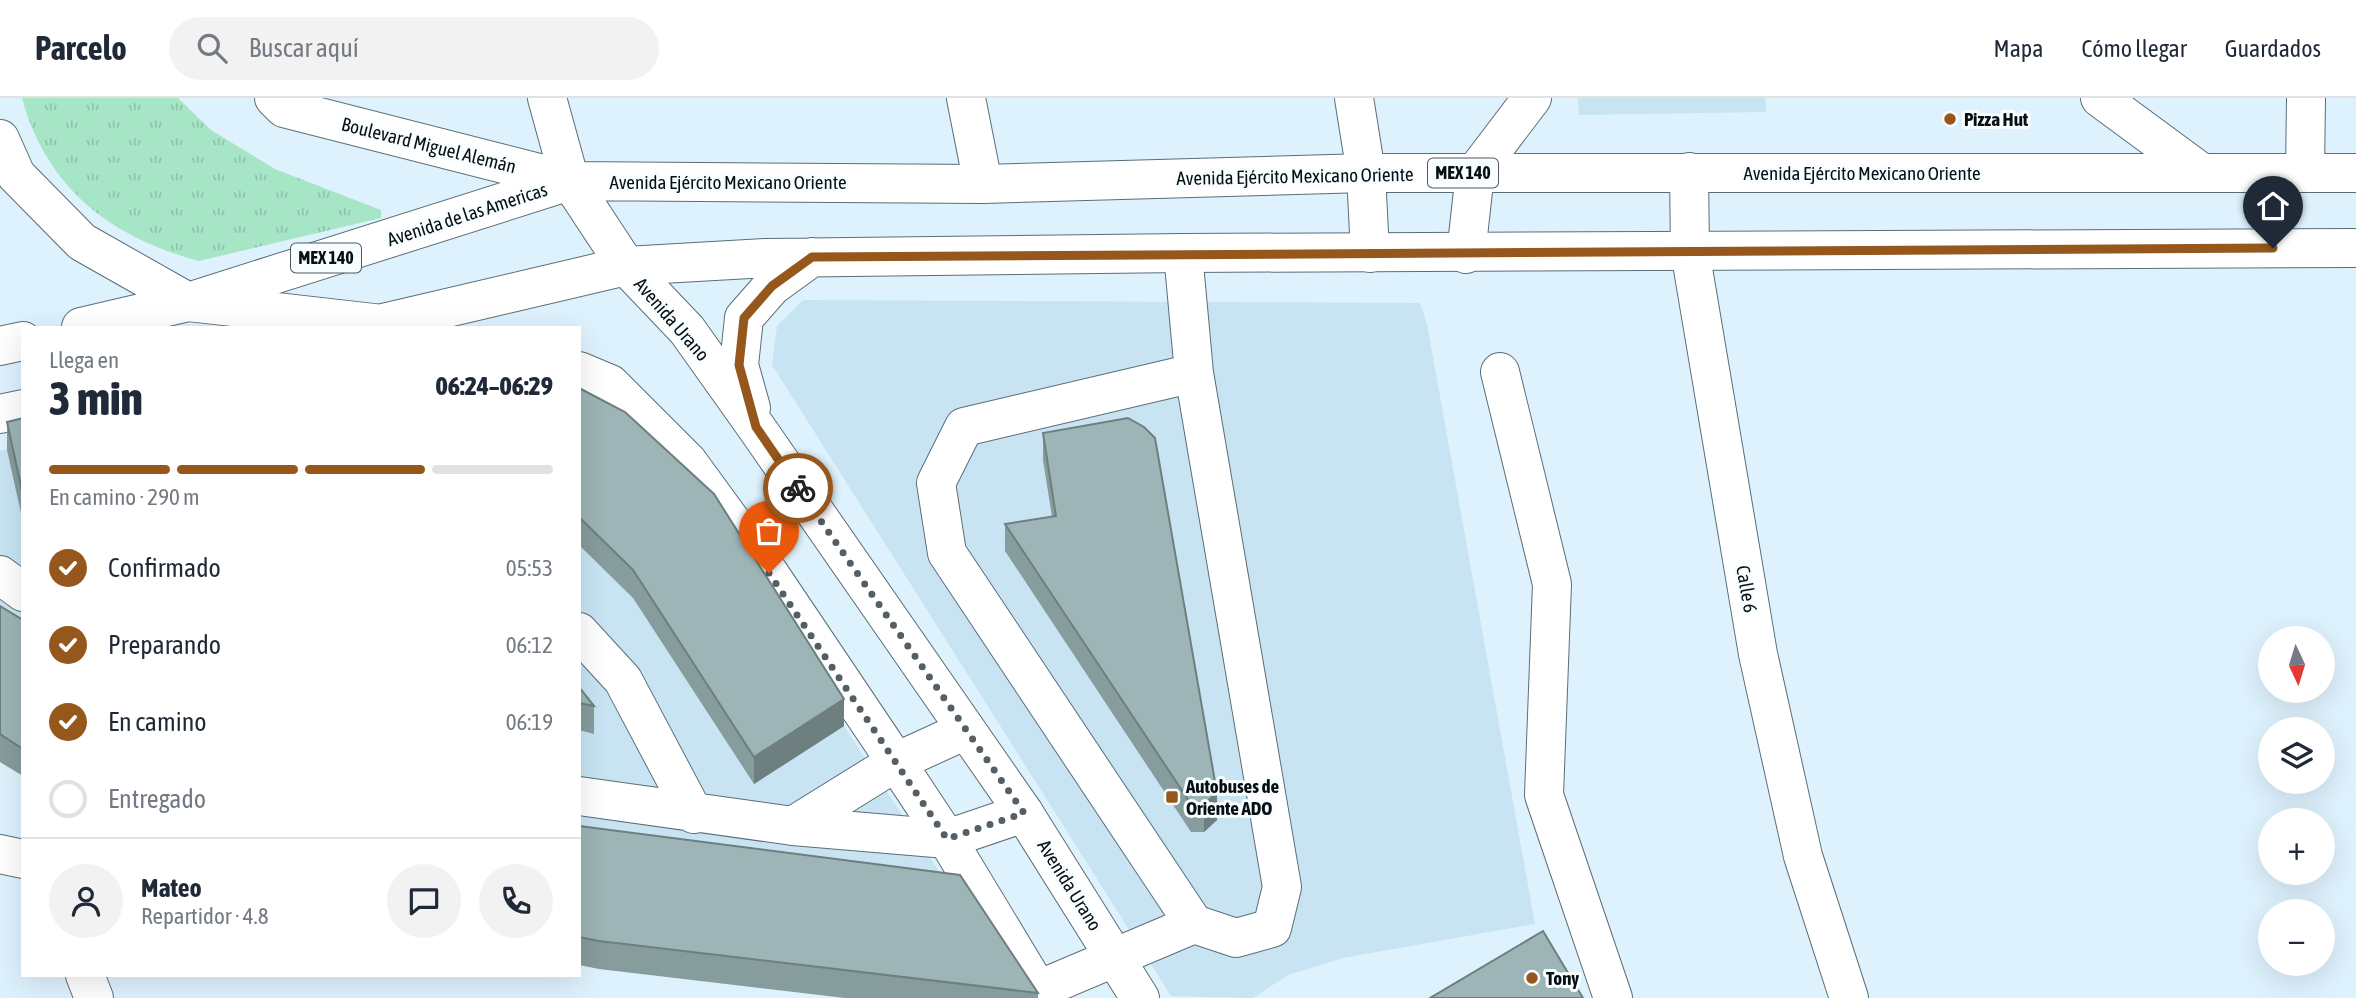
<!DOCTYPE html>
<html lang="es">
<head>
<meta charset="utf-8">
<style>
  :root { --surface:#fff; --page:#f2f2f3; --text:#1f2937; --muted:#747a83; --line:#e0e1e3; --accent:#95571b }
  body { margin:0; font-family:"Asap Condensed",sans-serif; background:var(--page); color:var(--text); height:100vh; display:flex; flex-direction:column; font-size:26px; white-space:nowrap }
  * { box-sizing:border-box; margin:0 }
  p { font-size:23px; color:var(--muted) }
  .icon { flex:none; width:38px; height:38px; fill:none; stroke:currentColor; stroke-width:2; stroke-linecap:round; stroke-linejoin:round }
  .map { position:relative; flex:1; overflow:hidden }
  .side { position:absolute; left:21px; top:228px; width:560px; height:651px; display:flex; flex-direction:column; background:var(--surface); border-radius:0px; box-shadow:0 7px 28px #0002 }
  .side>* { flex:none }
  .needle { width:46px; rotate:176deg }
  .tools { position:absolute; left:2258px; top:528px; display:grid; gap:14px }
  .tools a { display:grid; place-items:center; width:77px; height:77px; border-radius:50%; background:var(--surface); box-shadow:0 7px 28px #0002; font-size:35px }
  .pin { position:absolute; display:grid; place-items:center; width:60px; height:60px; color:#fff; margin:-72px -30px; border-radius:50% 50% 50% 0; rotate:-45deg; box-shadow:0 0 7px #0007 }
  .pin .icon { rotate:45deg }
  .courier { position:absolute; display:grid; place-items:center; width:70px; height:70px; margin:-35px; border:5px solid #95571b; border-radius:50%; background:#fff; color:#222; box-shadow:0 2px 9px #0007 }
  .head em { font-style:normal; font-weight:800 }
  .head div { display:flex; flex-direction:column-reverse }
  .head { display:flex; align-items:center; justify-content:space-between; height:119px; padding:0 28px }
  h1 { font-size:46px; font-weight:800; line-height:52px }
  .bar { display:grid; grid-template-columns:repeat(4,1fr); gap:10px 7px; align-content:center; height:84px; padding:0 28px }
  .bar i { height:9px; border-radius:5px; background:var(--line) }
  .bar .active { background:var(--accent) }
  .bar p { grid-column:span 4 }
  .line { display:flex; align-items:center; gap:18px; padding:0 28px; border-top:2px solid var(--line) }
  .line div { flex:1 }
  .round { display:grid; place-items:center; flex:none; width:74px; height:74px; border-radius:37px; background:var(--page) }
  ol { padding:0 28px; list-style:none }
  li { display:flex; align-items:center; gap:21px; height:77px }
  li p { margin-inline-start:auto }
  li .icon { padding:7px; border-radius:50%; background:var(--accent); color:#fff; stroke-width:4 }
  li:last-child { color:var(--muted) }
  li i { width:38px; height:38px; border:4px solid var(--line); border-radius:50% }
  header { display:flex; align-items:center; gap:42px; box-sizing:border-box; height:98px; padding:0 35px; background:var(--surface); border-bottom:2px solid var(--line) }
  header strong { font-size:33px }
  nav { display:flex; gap:38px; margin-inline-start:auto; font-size:24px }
  .search { width:490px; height:63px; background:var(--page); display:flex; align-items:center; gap:18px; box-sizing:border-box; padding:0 24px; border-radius:38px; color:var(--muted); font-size:26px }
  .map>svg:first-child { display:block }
  .built { fill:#c8e4f3 }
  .grass { fill:url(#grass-tufts) }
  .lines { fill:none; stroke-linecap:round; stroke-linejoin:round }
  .minor-casing { stroke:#5b6d77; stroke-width:40 }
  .major-casing { stroke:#5b6d77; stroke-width:40 }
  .minor { stroke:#fff; stroke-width:38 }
  .major { stroke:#fff; stroke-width:38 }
  .wall { fill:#879c9d }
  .shaded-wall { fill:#6e7f7f }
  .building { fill:#9db5b6; stroke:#6e7f7f; stroke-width:2 }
  .done { stroke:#535e65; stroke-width:7; stroke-dasharray:0 12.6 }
  .route { stroke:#95571b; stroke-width:9 }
  .poi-dot { fill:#95571b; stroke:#f8fdff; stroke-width:2.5 }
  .labels { text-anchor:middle; stroke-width:6; stroke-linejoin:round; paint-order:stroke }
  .shield { fill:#f8fdff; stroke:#50565a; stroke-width:2 }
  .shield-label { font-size:18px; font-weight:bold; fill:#080f13 }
  .poi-label { font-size:19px; font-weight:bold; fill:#080f13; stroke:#f8fdff; text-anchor:start }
  .street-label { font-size:19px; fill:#080f13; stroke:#f8fdff }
</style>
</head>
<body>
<header>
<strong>Parcelo</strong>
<div class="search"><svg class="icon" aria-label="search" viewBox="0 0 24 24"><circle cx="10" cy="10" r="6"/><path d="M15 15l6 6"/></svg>Buscar aquí</div>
<nav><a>Mapa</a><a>Cómo llegar</a><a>Guardados</a></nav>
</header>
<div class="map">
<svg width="2356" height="900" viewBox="0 0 2356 900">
  <defs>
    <pattern id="grass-tufts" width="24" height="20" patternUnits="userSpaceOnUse" patternTransform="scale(1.75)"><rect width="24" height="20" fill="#a6e6c7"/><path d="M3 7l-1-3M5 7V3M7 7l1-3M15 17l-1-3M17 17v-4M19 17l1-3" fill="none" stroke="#8dc4aa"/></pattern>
  </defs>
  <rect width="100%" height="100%" fill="#def2fe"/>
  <path class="built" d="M 1578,0 L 1765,0 L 1766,14 L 1579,17 Z
    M 803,202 L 1420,205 L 1427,226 L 1535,826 L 1343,860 L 1288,877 L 1253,900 L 1171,898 L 772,267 L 777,228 Z
    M 579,318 L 714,424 L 844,628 L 1022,900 L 579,867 Z
    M 23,348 L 23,678 L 0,664 L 0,353 Z"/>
  <path class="grass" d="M 22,0 L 178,0 L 211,32 L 275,71 L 381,112 L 381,120 L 199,163 C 112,140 46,90 22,0 Z"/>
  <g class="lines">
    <defs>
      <path id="minor" d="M 547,0 L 570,83
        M 966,0 L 983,86
        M 1354,0 L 1366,75 L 1370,155
        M 2100,0 L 2202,75
        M 1689,74 L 1690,153 L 1758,556 L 1803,758 L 1849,900
        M 2305,75 L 2306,0
        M 1183,155 L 1194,275 L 1282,789 L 1272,830 L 1236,840 L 1194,826 L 947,455 L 936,385 L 964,329 L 1194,275
        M 1466,156 L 1475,75 L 1532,0
        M 1500,274 L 1552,486 L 1544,697 L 1613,900
        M 0,477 L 23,494
        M 579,534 L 623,582 L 694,716
        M 579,698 L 793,728 L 947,741 L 1024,715
        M 793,728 L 896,664 L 966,632
        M 0,756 L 23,761
        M 85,877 L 94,900
        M 1038,892 L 1194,826"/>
      <path id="major" d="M 274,0 L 284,10 L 570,83 L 626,168 L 687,232 L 756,329 L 1024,715 L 1140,900
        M 0,41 L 16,77 L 82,144 L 188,204 L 391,227
        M 81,229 L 188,204 L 570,83 L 983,86 L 1366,75 L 2356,75
        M 366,229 L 626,168 L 766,160 L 1183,155 L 2356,150
        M 0,248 L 23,243
        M 579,273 L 610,286 L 688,364 L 769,475 L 896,664 L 947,741 L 1043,900
        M 751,310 L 739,267 L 744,220 L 772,188 L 812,159
        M 0,316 L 23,311"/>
    </defs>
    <use href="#minor" class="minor-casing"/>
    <use href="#major" class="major-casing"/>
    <use href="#minor" class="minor"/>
    <use href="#major" class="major"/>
  </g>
  <path class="wall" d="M 579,290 L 844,628 L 754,686 L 633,500 L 579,447 Z
    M 23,320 L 23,424 L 7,352 L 7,324 Z
    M 1043,335 L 1217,722 L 1204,734 L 1191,734 L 1005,453 L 1005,426 L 1052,419 L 1043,362 Z
    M 0,508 L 23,522 L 23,678 L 0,664 Z
    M 579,589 L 594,608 L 594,636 L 579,632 Z
    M 579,728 L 1038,895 L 1038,900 L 845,900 L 599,871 L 579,867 Z"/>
  <path class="shaded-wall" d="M 844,601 L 844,628 L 754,686 L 754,659 Z
    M 1217,695 L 1217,722 L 1204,734 L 1204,706 Z"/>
  <path class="building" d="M 579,290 L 625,314 L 714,396 L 844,601 L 754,659 L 633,472 L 579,419 Z
    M 23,320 L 23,397 L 7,324 Z
    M 1128,320 L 1144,329 L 1155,340 L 1217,695 L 1204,706 L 1191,706 L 1005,426 L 1056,418 L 1043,335 Z
    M 0,508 L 23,522 L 23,651 L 0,636 Z
    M 579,589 L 594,608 L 579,605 Z
    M 579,728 L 960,777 L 1038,895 L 599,843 L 579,839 Z
    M 1543,833 L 1583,900 L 1430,900 Z"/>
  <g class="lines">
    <path class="done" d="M 769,475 L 947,741 L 1024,715 L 798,390"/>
    <path class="route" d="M 798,390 L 756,329 L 739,267 L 744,220 L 772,188 L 812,159 L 2273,150"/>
  </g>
  <g class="poi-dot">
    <circle cx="1950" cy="21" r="7"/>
    <rect x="1165" y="692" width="14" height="14" rx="3.5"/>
    <circle cx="1532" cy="880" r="7"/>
  </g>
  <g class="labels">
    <g class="shield">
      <rect x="1428" y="60.5" width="70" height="29" rx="5"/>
      <rect x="291" y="145.5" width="70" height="29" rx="5"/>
    </g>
    <g class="shield-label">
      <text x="1463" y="81">MEX 140</text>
      <text x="326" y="166">MEX 140</text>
    </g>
    <g class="poi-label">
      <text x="1964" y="28">Pizza Hut</text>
      <text x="1186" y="695">Autobuses de<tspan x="1186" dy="22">Oriente ADO</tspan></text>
      <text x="1546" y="887">Tony</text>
    </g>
    <g class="street-label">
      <text transform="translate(429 47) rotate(14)" y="7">Boulevard Miguel Alemán</text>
      <text x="1862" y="82">Avenida Ejército Mexicano Oriente</text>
      <text transform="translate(1295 78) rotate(-1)" y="7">Avenida Ejército Mexicano Oriente</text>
      <text x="728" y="91">Avenida Ejército Mexicano Oriente</text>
      <text transform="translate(467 116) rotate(-18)" y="7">Avenida de las Americas</text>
      <text transform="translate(672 221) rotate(49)" y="7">Avenida Urano</text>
      <text transform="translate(1747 491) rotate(80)" y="7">Calle 6</text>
      <text transform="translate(1070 787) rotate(58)" y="7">Avenida Urano</text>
    </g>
  </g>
</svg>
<div class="tools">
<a><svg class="needle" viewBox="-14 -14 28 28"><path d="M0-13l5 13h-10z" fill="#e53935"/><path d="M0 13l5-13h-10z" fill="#747a83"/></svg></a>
<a><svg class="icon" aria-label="layers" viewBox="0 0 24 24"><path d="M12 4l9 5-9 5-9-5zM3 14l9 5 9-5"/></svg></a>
<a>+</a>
<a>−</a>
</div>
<div class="pin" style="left:769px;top:475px;background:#ea580c"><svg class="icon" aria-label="bag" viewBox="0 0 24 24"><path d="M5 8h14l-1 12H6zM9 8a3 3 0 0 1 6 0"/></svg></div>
<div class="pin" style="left:2273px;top:150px;background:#1f2937"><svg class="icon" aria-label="home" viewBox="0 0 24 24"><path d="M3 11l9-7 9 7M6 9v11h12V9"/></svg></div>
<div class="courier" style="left:798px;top:390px"><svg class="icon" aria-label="bike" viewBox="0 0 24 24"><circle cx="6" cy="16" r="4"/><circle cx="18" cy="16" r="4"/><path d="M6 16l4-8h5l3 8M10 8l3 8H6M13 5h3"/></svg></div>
<section class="side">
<div class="head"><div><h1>3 min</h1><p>Llega en</p></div><em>06:24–06:29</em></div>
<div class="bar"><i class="active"></i><i class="active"></i><i class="active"></i><i></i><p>En camino · 290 m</p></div>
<ol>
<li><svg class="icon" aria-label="check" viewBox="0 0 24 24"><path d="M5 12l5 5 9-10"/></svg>Confirmado<p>05:53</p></li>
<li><svg class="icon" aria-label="check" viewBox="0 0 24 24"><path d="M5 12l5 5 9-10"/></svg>Preparando<p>06:12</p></li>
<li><svg class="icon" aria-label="check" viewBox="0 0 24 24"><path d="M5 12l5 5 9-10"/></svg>En camino<p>06:19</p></li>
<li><i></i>Entregado</li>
</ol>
<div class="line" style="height:126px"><a class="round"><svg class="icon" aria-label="person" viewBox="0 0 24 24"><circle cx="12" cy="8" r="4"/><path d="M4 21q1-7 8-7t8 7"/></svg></a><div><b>Mateo</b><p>Repartidor · 4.8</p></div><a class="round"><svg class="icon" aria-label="chat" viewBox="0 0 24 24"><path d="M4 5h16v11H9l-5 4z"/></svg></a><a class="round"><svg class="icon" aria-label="phone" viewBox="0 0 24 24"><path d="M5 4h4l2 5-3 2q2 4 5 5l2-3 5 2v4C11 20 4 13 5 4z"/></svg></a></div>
</section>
</div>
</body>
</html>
